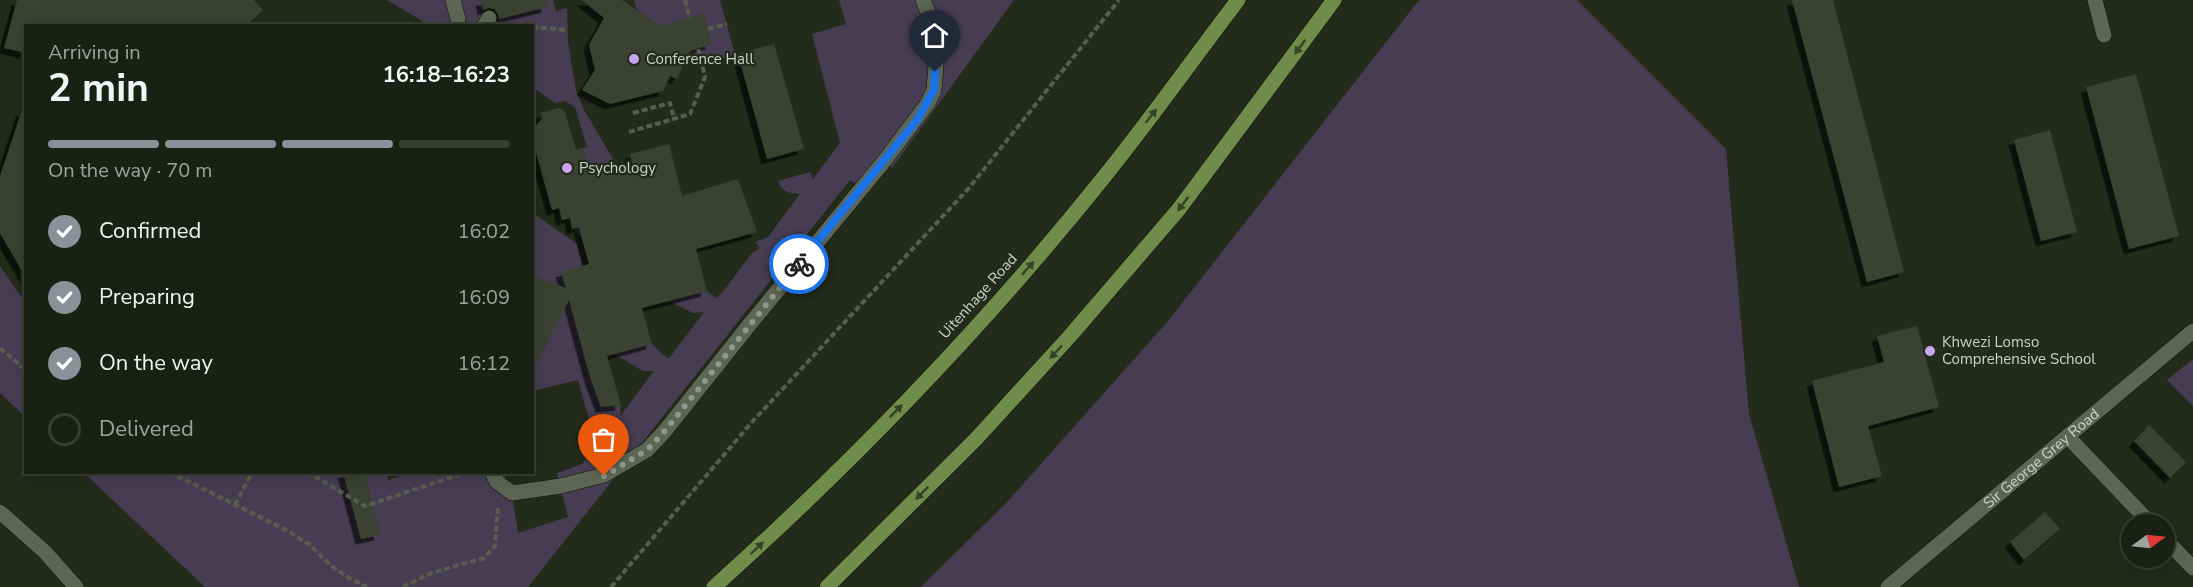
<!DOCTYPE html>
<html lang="en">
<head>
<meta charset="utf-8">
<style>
  :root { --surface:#1a2014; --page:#23281d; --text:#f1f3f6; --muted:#9fa3a0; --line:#383e34; --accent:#8c9099 }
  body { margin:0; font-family:"Nunito Sans",sans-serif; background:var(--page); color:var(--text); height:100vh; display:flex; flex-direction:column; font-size:22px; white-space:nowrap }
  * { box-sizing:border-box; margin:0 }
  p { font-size:20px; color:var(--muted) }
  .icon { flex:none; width:33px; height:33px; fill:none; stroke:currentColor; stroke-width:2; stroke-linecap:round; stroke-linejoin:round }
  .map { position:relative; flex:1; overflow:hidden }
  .panel { position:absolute; left:24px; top:24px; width:510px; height:450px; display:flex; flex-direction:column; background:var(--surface); border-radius:0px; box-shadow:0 6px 24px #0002,0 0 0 2px var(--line) }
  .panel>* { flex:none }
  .needle { width:39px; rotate:75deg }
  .tools { position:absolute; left:2121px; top:514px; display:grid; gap:12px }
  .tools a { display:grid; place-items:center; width:54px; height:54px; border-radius:50%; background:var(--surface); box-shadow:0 6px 24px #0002,0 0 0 2px var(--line); font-size:30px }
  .pin { position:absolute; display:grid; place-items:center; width:51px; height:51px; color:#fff; margin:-62px -26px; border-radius:50% 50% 50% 0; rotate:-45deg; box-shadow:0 0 6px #0007 }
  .pin .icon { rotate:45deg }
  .courier { position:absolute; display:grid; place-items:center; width:60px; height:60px; margin:-30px; border:4px solid #1a73e8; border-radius:50%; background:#fff; color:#222; box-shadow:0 2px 8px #0007 }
  .head em { font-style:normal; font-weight:700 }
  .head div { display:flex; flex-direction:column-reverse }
  .head { display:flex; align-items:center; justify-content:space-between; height:102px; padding:0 24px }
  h1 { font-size:39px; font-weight:700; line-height:45px }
  .bar { display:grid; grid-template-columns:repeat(4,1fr); gap:9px 6px; align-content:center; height:72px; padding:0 24px }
  .bar i { height:8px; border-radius:4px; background:var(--line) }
  .bar .current { background:var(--accent) }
  .bar p { grid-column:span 4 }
  ol { padding:0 24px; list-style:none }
  li { display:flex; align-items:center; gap:18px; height:66px }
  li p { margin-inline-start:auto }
  li .icon { padding:6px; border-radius:50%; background:var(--accent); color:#fff; stroke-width:4 }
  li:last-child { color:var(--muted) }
  li i { width:33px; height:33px; border:3px solid var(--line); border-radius:50% }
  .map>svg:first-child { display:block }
  .green { fill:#473d53 }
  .building { fill:#3a4232; filter:url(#shadow) }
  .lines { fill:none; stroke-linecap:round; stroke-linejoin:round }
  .minor-casing { stroke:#0d1306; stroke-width:16 }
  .major-casing { stroke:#0d1306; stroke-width:16 }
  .path { stroke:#565e4f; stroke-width:4; stroke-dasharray:6 3; stroke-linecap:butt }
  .minor { stroke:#5d6654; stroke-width:15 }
  .major { stroke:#6f8c4b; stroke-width:15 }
  .oneway { fill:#364327 }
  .done { stroke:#92988c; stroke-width:6; stroke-dasharray:0 10.8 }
  .route { stroke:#1a73e8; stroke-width:8 }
  .poi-dot { fill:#c8a5ee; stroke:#232b1b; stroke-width:2 }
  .labels { text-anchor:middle; stroke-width:4.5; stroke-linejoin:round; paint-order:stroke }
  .poi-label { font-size:15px; fill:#ced3c9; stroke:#232b1b; text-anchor:start }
  .street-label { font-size:15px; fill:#ced3c9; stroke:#232b1b }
</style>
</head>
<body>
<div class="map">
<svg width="2193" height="587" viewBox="0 0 2193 587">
  <defs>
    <filter id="shadow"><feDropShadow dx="-5.5" dy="5.5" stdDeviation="0" flood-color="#0009"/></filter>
  </defs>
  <rect width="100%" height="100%" fill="#232b1b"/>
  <path class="green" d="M 387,0 L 481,0 L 484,15 L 492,20 L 515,15 L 524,0 L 553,0 L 556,11 L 567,8 L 568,42 L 576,91 L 584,110 L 616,164 L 630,214 L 582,237 L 572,229 L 621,216 L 610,173 L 590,178 L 582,148 L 587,147 L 575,107 L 565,101 L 555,103 L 535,89 L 533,92 L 532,26 L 429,25 Z
    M 634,0 L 720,0 L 735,55 C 709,62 694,67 668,56 L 711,44 L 704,14 L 660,26 L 637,10 Z
    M 839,0 L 1014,0 L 892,168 L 886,160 L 862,188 L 850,180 L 528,587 L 205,587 L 84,473 L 386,472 L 388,480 L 404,475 L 404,473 L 503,473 L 512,493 L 518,533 L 568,517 L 557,473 L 582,464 L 609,428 L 602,429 L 589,419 L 578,380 L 533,391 L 534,352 L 543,350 L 548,341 L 538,305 L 540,279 L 533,276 L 533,216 L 537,216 L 577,244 L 583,266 L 562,273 L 590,377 L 601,407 L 621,405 L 620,416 L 654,371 L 643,371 L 614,354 L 652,344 L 667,358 L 670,357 L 704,312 L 693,313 L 669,301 L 707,291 L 716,298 L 722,293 L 752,253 L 760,248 L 755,242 L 768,237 L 800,194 C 788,193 783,192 778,181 L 810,172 L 813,179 L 840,143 L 812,34 L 846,24 Z
    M 1419,0 L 1577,0 L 1726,149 L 1749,414 L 1799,587 L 921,587 L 1008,501 L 1168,321 Z
    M 0,266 L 25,302 L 25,417 L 0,393 Z
    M 2193,359 L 2193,406 L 2167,380 Z"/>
  <path class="building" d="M 17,0 L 254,0 L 263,10 L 246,26 L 26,26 L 26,53 L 4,48 Z
    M 481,0 L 546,0 L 547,7 L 499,19 L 498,14 L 494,9 L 489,8 L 483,10 Z
    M 582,0 L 622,0 L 660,26 L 704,14 L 711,44 L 690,51 L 677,79 L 670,76 L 663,91 L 610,104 L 582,90 L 595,70 L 589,45 L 604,18 Z
    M 1792,0 L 1833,0 L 1904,272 L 1867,282 Z
    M 774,44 L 804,149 L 767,159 L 738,54 Z
    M 2136,74 L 2179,236 L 2129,249 L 2086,87 Z
    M 559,108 L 565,112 L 576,150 L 582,148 L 590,178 L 633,167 L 630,154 L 669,144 L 682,196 L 738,179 L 757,232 L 696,249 L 707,291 L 642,308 L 652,344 L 607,356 L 621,405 L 601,407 L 590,377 L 569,300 L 532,371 L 532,276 L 566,288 L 561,272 L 589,264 L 579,227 L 572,229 L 570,218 L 562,220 L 559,208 L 552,210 L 532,138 L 532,130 L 542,119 L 540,113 Z
    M 22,110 L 26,111 L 26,278 L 0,233 L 0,176 Z
    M 2050,130 L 2077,232 L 2041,241 L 2014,140 Z
    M 1917,326 L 1939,407 L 1868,426 L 1882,476 L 1839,487 L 1812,381 L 1884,362 L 1877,336 Z
    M 2149,425 L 2186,462 L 2170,478 L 2134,441 Z
    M 343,472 L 365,472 L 380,535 L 361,539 Z
    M 2045,512 L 2060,529 L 2024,560 L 2010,542 Z"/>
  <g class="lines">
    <defs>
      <g id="minor">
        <path d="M 453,0 L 458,19"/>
        <path d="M 2095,0 L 2104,35"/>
        <path d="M 484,26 L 489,18"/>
        <path d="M 2068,437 L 2152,525"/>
        <path d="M 492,472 L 497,482 L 512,493 L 561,486 L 604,475 L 647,450 L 664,432 L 750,324 L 885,160 L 928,103 L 934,90 L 937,53 L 934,26 L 923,0"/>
        <path d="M 0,512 L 45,552 L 76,587"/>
        <path d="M 2164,538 L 2193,568"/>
        <path id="s1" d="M 1888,587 L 2193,331"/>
      </g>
      <path id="major" d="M 714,587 C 852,463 988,322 1104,177 C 1150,120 1193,59 1238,0
        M 827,587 L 976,439 L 1070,336 L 1179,209 L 1334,0"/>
    </defs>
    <use href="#minor" class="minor-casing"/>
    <use href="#major" class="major-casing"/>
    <path class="path" d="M 685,0 L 690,18
      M 532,27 L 567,30
      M 708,29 L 727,24
      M 633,113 L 670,103 L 674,119
      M 629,132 L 690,114 L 705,77 L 698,48
      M 0,348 L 26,370
      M 169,472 L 288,531 L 310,545 L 330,565 L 351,579 L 367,587
      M 307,472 L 365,506 L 467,472
      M 235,505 L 252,472
      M 403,587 L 431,573 L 484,558 L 495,546 L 498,505
      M 611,587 L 752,422 L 969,188 L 1119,0"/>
    <use href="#minor" class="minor"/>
    <use href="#major" class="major"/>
  </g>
  <defs><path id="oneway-solid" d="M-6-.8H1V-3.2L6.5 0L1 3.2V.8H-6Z" transform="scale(1.5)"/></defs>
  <g class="oneway">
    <use href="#oneway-solid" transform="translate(1300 47) rotate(126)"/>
    <use href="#oneway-solid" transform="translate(1151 116) rotate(-52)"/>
    <use href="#oneway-solid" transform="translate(1183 204) rotate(127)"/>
    <use href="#oneway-solid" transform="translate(1028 268) rotate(-48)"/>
    <use href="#oneway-solid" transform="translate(1056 352) rotate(133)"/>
    <use href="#oneway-solid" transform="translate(896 411) rotate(-45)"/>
    <use href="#oneway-solid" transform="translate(922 493) rotate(135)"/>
    <use href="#oneway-solid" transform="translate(757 548) rotate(-44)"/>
  </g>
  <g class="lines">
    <path class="done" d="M 604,476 L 647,450 L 664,432 L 799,264"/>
    <path class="route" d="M 799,264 L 917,120 L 934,90 L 935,72"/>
  </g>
  <g class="poi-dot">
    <circle cx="634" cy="59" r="6"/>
    <circle cx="567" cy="168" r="6"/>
    <circle cx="1930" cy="351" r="6"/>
  </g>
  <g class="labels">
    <g class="poi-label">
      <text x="646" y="64">Conference Hall</text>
      <text x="579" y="173">Psychology</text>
      <text x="1942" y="347">Khwezi Lomso<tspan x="1942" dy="17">Comprehensive School</tspan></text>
    </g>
    <g class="street-label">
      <text transform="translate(978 296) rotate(-48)" y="5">Uitenhage Road</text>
      <text dy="5" stroke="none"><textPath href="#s1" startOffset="200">Sir George Grey Road</textPath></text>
    </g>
  </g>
</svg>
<div class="tools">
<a><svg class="needle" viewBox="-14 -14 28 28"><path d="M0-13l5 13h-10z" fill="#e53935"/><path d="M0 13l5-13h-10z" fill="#9fa3a0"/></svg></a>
</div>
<div class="pin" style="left:604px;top:476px;background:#ea580c"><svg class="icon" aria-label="bag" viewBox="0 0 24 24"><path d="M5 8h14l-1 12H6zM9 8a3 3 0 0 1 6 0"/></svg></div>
<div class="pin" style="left:935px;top:72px;background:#1f2937"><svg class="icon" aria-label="home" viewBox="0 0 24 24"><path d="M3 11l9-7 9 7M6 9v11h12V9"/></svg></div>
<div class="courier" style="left:799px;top:264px"><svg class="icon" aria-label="bike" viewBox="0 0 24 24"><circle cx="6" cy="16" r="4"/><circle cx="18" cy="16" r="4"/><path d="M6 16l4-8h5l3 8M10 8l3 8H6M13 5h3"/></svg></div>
<section class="panel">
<div class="head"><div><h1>2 min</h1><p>Arriving in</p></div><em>16:18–16:23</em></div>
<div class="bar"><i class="current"></i><i class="current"></i><i class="current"></i><i></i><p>On the way · 70 m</p></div>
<ol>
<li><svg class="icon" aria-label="check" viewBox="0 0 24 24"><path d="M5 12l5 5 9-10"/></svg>Confirmed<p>16:02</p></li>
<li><svg class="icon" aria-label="check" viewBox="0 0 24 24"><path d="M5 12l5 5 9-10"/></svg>Preparing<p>16:09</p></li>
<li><svg class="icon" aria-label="check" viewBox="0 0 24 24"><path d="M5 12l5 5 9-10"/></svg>On the way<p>16:12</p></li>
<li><i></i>Delivered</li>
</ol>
</section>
</div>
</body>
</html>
